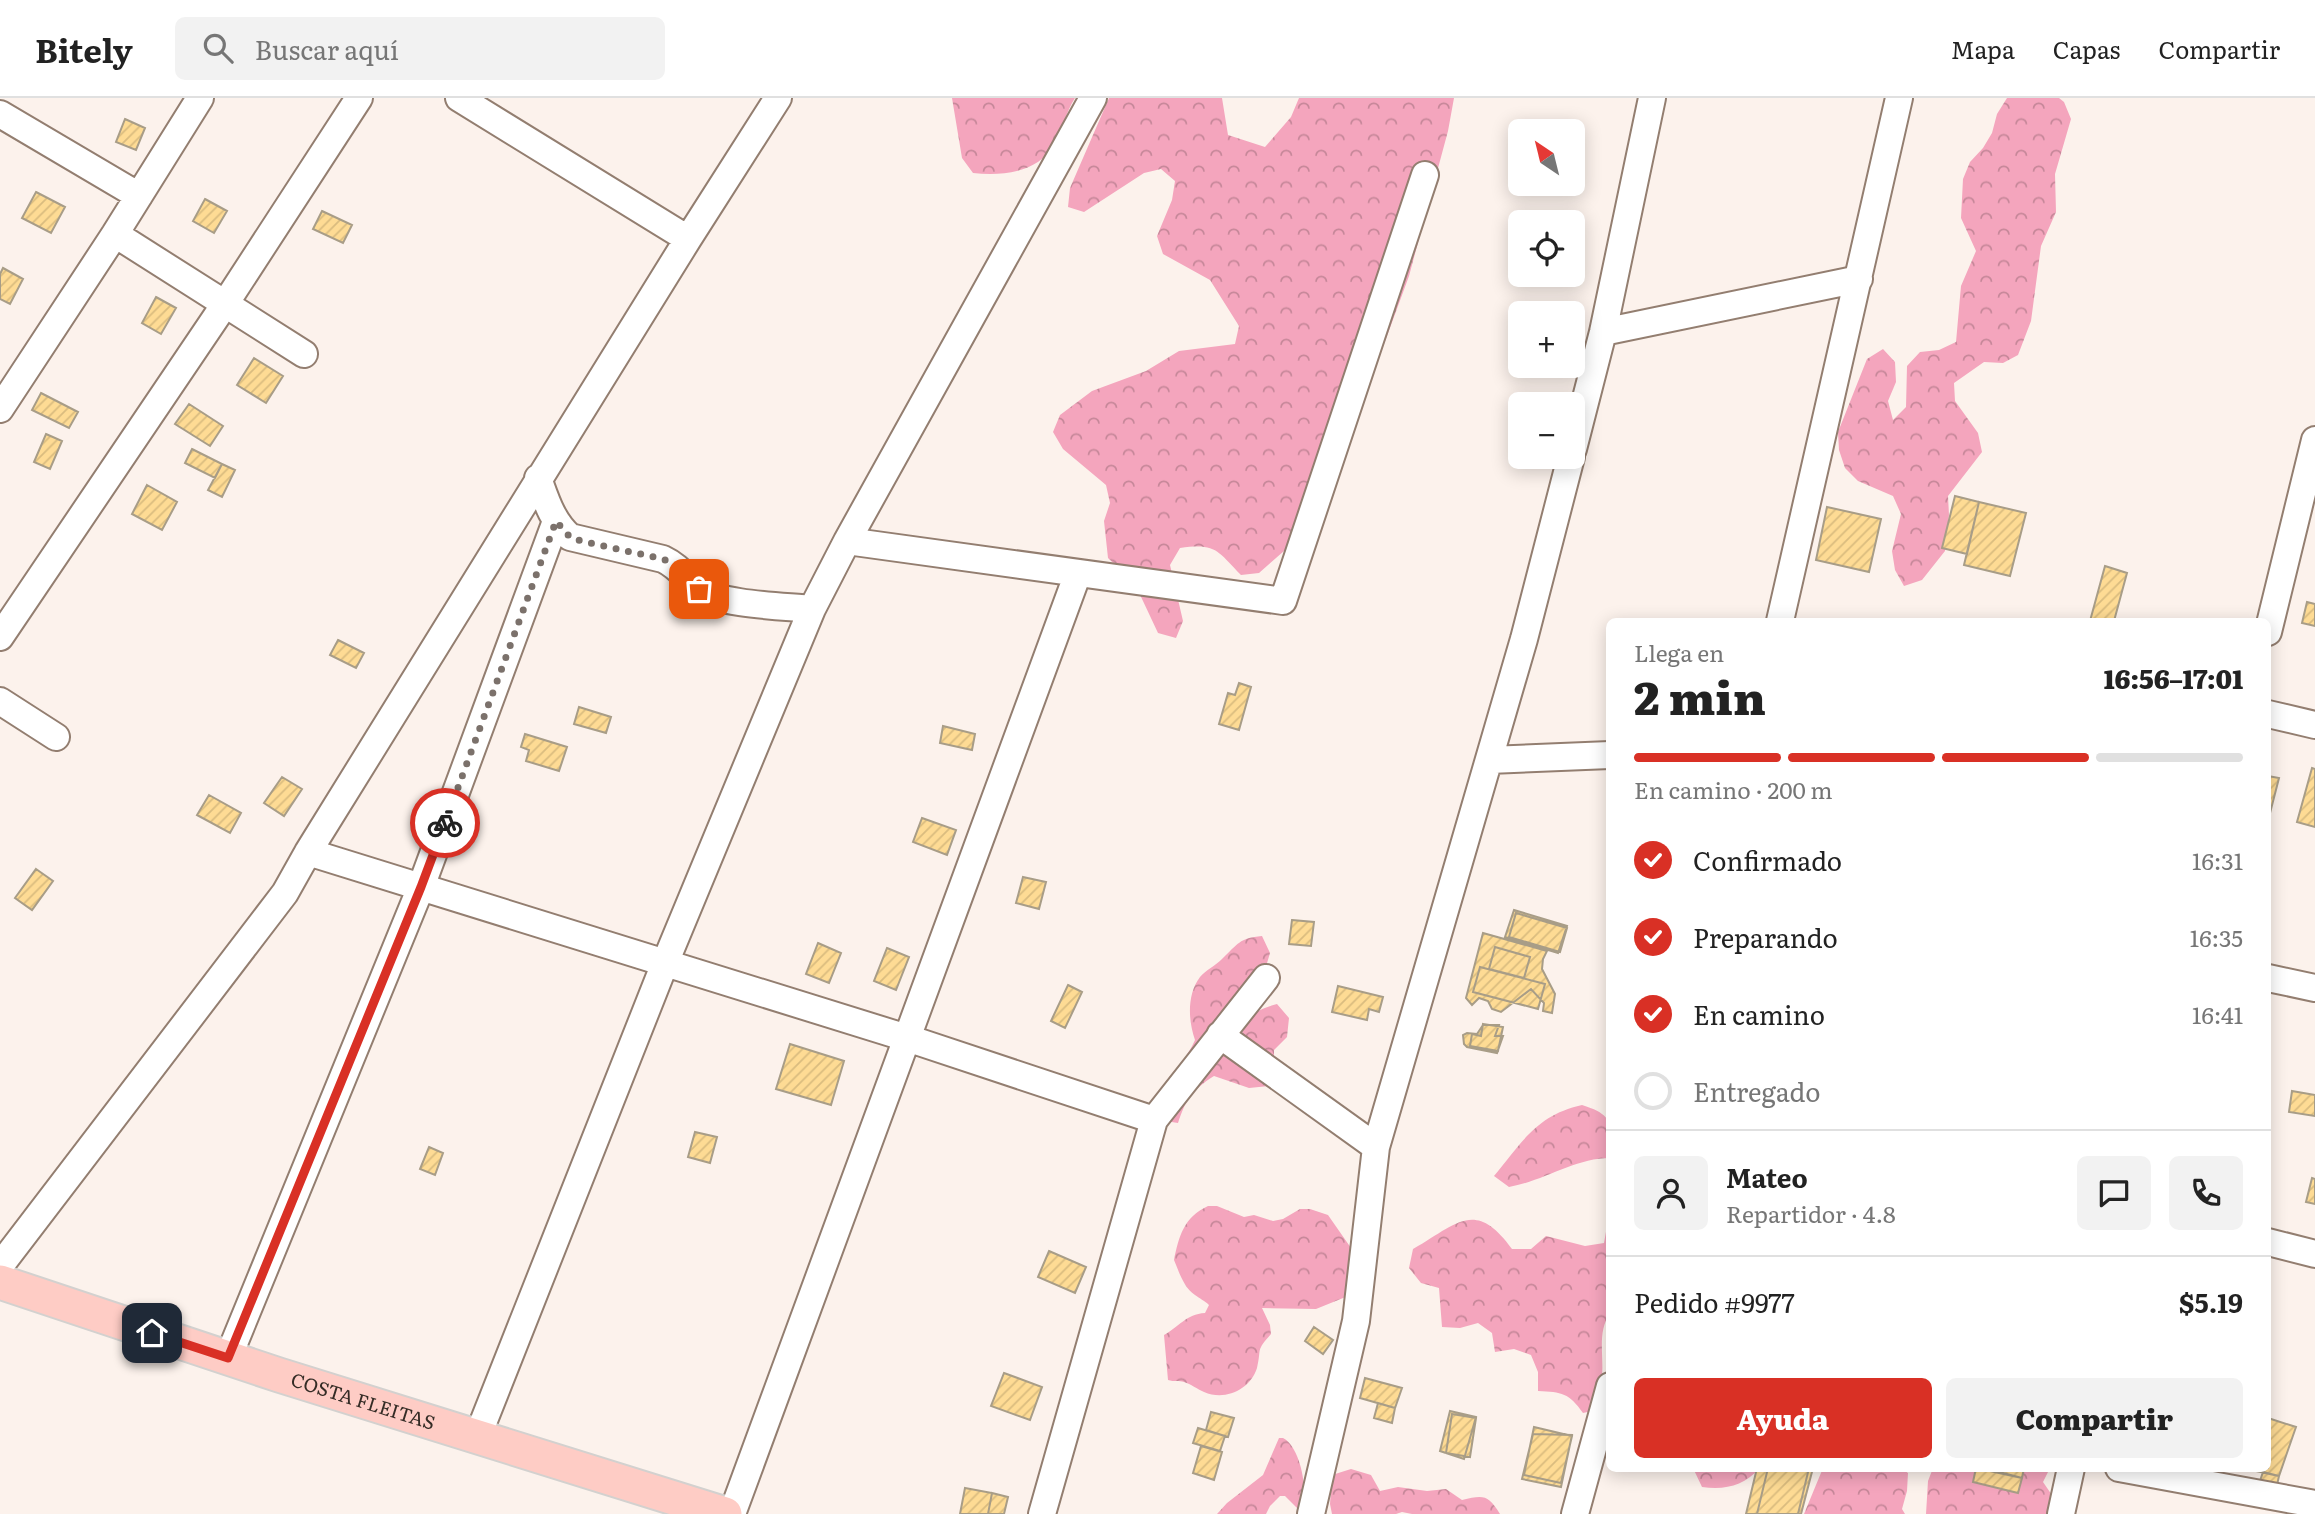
<!DOCTYPE html>
<html lang="es">
<head>
<meta charset="utf-8">
<style>
  :root { --surface:#fff; --page:#f2f2f2; --text:#222; --muted:#767676; --line:#e0e0e0; --accent:#d93025 }
  body { margin:0; font-family:Literata,serif; background:var(--page); color:var(--text); height:100vh; display:flex; flex-direction:column; font-size:26px; white-space:nowrap }
  * { box-sizing:border-box; margin:0 }
  p { font-size:23px; color:var(--muted) }
  .icon { flex:none; width:38px; height:38px; fill:none; stroke:currentColor; stroke-width:2; stroke-linecap:round; stroke-linejoin:round }
  .map { position:relative; flex:1; overflow:hidden }
  .sheet { position:absolute; left:1606px; top:520px; width:665px; height:854px; display:flex; flex-direction:column; background:var(--surface); border-radius:10px; box-shadow:0 4px 18px #0003 }
  .sheet>* { flex:none }
  .needle { width:46px; rotate:325deg }
  .tools { position:absolute; left:1508px; top:21px; display:grid; gap:14px }
  .tools a { display:grid; place-items:center; width:77px; height:77px; border-radius:10px; background:var(--surface); box-shadow:0 4px 18px #0003; font-size:35px }
  .pin { position:absolute; display:grid; place-items:center; width:60px; height:60px; color:#fff; margin:-30px; border-radius:14px; box-shadow:0 4px 10px #0006 }
  .courier { position:absolute; display:grid; place-items:center; width:70px; height:70px; margin:-35px; border:5px solid #d93025; border-radius:50%; background:#fff; color:#222; box-shadow:0 2px 9px #0007 }
  .head em { font-style:normal; font-weight:800 }
  .head div { display:flex; flex-direction:column-reverse }
  .head { display:flex; align-items:center; justify-content:space-between; height:119px; padding:0 28px }
  h1 { font-size:46px; font-weight:800; line-height:52px }
  .bar { display:grid; grid-template-columns:repeat(4,1fr); gap:10px 7px; align-content:center; height:84px; padding:0 28px }
  .bar i { height:9px; border-radius:5px; background:var(--line) }
  .bar .selected { background:var(--accent) }
  .bar p { grid-column:span 4 }
  .line { display:flex; align-items:center; gap:18px; padding:0 28px; border-top:2px solid var(--line) }
  .line div { flex:1 }
  .round { display:grid; place-items:center; flex:none; width:74px; height:74px; border-radius:10px; background:var(--page) }
  ol { padding:0 28px; list-style:none }
  li { display:flex; align-items:center; gap:21px; height:77px }
  li p { margin-inline-start:auto }
  li .icon { padding:7px; border-radius:50%; background:var(--accent); color:#fff; stroke-width:4 }
  li:last-child { color:var(--muted) }
  li i { width:38px; height:38px; border:4px solid var(--line); border-radius:50% }
  .action { display:flex; gap:14px; margin-top:auto; padding:14px 28px }
  .action a { flex:1; height:80px; border-radius:10px; background:var(--accent); color:#fff; font-size:28px; font-weight:800; line-height:80px; text-align:center }
  .action a+a { background:var(--page); color:var(--text) }
  header { display:flex; align-items:center; gap:42px; box-sizing:border-box; height:98px; padding:0 35px; background:var(--surface); border-bottom:2px solid var(--line) }
  header strong { font-size:33px }
  nav { display:flex; gap:38px; margin-inline-start:auto; font-size:24px }
  .search { width:490px; height:63px; background:var(--page); display:flex; align-items:center; gap:18px; box-sizing:border-box; padding:0 24px; border-radius:10px; color:var(--muted); font-size:26px }
  .map>svg:first-child { display:block }
  .forest { fill:url(#forest-crowns) }
  .building { fill:url(#building-hatch); stroke:#a89d87; stroke-width:2 }
  .lines { fill:none; stroke-linecap:round; stroke-linejoin:round }
  .minor-casing { stroke:#937e70; stroke-width:30 }
  .major-casing { stroke:#d3d1cf; stroke-width:37 }
  .minor { stroke:#fff; stroke-width:26 }
  .major { stroke:#feccc5; stroke-width:33 }
  .done { stroke:#7b716b; stroke-width:7; stroke-dasharray:0 12.6 }
  .route { stroke:#d93025; stroke-width:9 }
  .labels { text-anchor:middle; stroke-width:7; stroke-linejoin:round; paint-order:stroke }
  .street-label { font-size:19px; fill:#352c26; stroke:#fcf2ec }
</style>
</head>
<body>
<header>
<strong>Bitely</strong>
<div class="search"><svg class="icon" aria-label="search" viewBox="0 0 24 24"><circle cx="10" cy="10" r="6"/><path d="M15 15l6 6"/></svg>Buscar aquí</div>
<nav><a>Mapa</a><a>Capas</a><a>Compartir</a></nav>
</header>
<div class="map">
<svg width="2315" height="1416" viewBox="0 0 2315 1416">
  <defs>
    <pattern id="forest-crowns" width="20" height="18" patternUnits="userSpaceOnUse" patternTransform="scale(1.75)"><rect width="20" height="18" fill="#f4a5bd"/><path d="M2 6a3 3 0 1 1 6 0M12 15a3 3 0 1 1 6 0" fill="none" stroke="#c68799"/></pattern>
    <pattern id="building-hatch" width="6" height="6" patternUnits="userSpaceOnUse" patternTransform="scale(1.75)"><rect width="6" height="6" fill="#fedb94"/><path d="M-1 1l2-2M0 6l6-6M5 7l2-2" fill="none" stroke="#dabc7f"/></pattern>
  </defs>
  <rect width="100%" height="100%" fill="#fcf2ec"/>
  <path class="forest" d="M 952,0 L 1075,0 C 1066,14 1063,30 1055,45 C 1039,75 1003,78 973,75 L 962,60 Z
    M 1109,0 L 1222,0 L 1228,37 L 1265,49 L 1291,19 L 1299,0 L 1454,0 L 1448,33 L 1409,178 L 1369,287 L 1300,439 L 1259,475 L 1241,477 C 1217,453 1217,445 1180,450 L 1170,467 L 1183,523 L 1176,540 L 1158,535 L 1135,486 L 1108,460 L 1104,423 L 1110,405 L 1106,387 L 1063,351 L 1053,334 L 1060,317 L 1092,293 L 1146,273 L 1179,253 L 1235,246 L 1239,228 L 1210,182 L 1163,156 L 1157,138 L 1172,102 L 1175,83 L 1161,71 L 1144,75 L 1084,114 L 1068,109 L 1070,90 Z
    M 2007,0 L 2059,0 L 2064,4 L 2071,21 L 2055,76 L 2056,114 L 2041,148 L 2031,223 L 2018,257 L 2003,265 L 1984,264 L 1954,285 L 1955,303 L 1978,335 L 1982,354 L 1948,398 L 1949,417 L 1945,453 L 1922,482 L 1904,488 L 1895,472 L 1892,453 L 1901,416 L 1893,398 L 1858,383 L 1845,370 L 1839,352 L 1838,334 L 1867,261 L 1883,251 L 1895,264 L 1896,284 L 1888,303 L 1893,322 L 1906,309 L 1907,268 L 1920,254 L 1939,252 L 1956,244 L 1961,188 L 1976,153 L 1961,120 L 1963,81 L 1970,64 L 1983,50 L 1992,35 L 1997,16 Z
    M 1262,838 L 1270,855 L 1259,892 L 1229,918 L 1240,941 C 1248,918 1254,912 1277,906 L 1289,920 L 1287,939 L 1274,952 L 1274,970 L 1269,988 L 1249,990 L 1214,978 C 1192,992 1186,1001 1178,1025 L 1159,1022 C 1156,977 1179,978 1195,942 C 1188,922 1187,896 1200,879 C 1206,872 1215,868 1222,861 C 1238,846 1239,840 1262,838 Z
    M 1582,1007 C 1617,1018 1610,1027 1610,1060 C 1575,1060 1544,1083 1509,1089 L 1494,1078 C 1522,1044 1537,1017 1582,1007 Z
    M 1208,1108 L 1217,1108 L 1244,1119 L 1254,1117 L 1273,1123 L 1283,1121 L 1300,1111 L 1310,1111 L 1328,1117 L 1351,1150 L 1353,1196 L 1316,1211 L 1262,1210 L 1270,1227 L 1271,1236 C 1255,1254 1262,1250 1257,1270 C 1250,1292 1225,1303 1204,1294 C 1197,1291 1191,1286 1184,1284 C 1179,1282 1174,1284 1168,1282 L 1164,1237 C 1179,1229 1186,1216 1205,1215 L 1209,1207 C 1204,1202 1200,1201 1195,1197 C 1184,1190 1179,1174 1174,1162 C 1179,1138 1184,1119 1208,1108 Z
    M 1610,1111 L 1610,1216 C 1597,1233 1604,1258 1602,1278 L 1610,1286 L 1601,1311 L 1583,1315 C 1569,1295 1562,1294 1538,1293 L 1538,1274 L 1531,1257 L 1514,1251 L 1495,1254 L 1492,1235 L 1478,1225 L 1460,1230 L 1442,1229 L 1439,1190 L 1421,1185 L 1409,1170 L 1413,1151 C 1457,1126 1475,1100 1512,1151 L 1531,1151 L 1546,1138 L 1585,1148 L 1604,1145 Z
    M 1279,1340 L 1283,1340 C 1297,1347 1304,1376 1304,1391 C 1304,1399 1302,1407 1301,1414 L 1285,1398 L 1280,1398 L 1270,1408 L 1266,1416 L 1217,1416 L 1227,1405 L 1263,1377 Z
    M 1693,1370 L 1760,1370 C 1743,1388 1726,1392 1702,1389 Z
    M 1823,1370 L 1901,1370 L 1908,1375 L 1907,1393 L 1902,1411 L 1905,1416 L 1804,1416 Z
    M 1933,1370 L 1994,1370 L 1996,1374 L 1999,1370 L 2050,1370 L 2043,1384 L 2054,1400 L 2056,1416 L 1926,1416 L 1928,1383 Z
    M 1351,1371 L 1371,1377 L 1380,1393 L 1398,1389 L 1427,1393 L 1446,1391 L 1462,1402 C 1483,1397 1488,1396 1500,1416 L 1412,1416 L 1402,1414 L 1396,1416 L 1332,1416 L 1330,1406 L 1332,1377 Z"/>
  <path class="building" d="M 125,21 L 145,30 L 136,52 L 116,44 Z
    M 36,94 L 65,109 L 51,135 L 22,120 Z
    M 205,101 L 227,113 L 214,135 L 193,123 Z
    M 322,113 L 352,127 L 343,145 L 313,131 Z
    M 3,170 L 23,181 L 10,206 L 0,201 L 0,176 Z
    M 156,199 L 176,210 L 161,236 L 142,225 Z
    M 254,260 L 283,278 L 266,305 L 237,287 Z
    M 41,295 L 78,314 L 69,330 L 32,312 Z
    M 189,306 L 223,328 L 210,348 L 175,326 Z
    M 46,336 L 62,343 L 50,371 L 34,364 Z
    M 192,351 L 222,366 L 215,380 L 185,365 Z
    M 222,366 L 235,372 L 222,399 L 208,392 Z
    M 147,387 L 177,404 L 162,432 L 132,416 Z
    M 1955,398 L 1979,404 L 1967,456 L 1942,450 Z
    M 1979,404 L 2026,415 L 2010,478 L 1964,467 Z
    M 1827,409 L 1881,421 L 1869,474 L 1816,462 Z
    M 2105,468 L 2127,475 L 2114,523 L 2090,523 Z
    M 2307,504 L 2315,506 L 2315,528 L 2302,525 Z
    M 338,542 L 364,555 L 356,570 L 330,557 Z
    M 1239,585 L 1251,589 L 1239,632 L 1219,626 L 1228,595 L 1235,597 Z
    M 579,609 L 611,619 L 606,635 L 574,626 Z
    M 943,628 L 975,636 L 972,652 L 940,645 Z
    M 525,636 L 567,649 L 559,673 L 526,663 L 529,652 L 521,649 Z
    M 2312,670 L 2315,671 L 2315,729 L 2297,724 Z
    M 2268,678 L 2279,680 L 2269,719 L 2268,719 Z
    M 282,679 L 302,691 L 284,718 L 264,705 Z
    M 209,697 L 241,715 L 230,735 L 197,717 Z
    M 922,720 L 956,732 L 947,757 L 913,744 Z
    M 36,771 L 53,783 L 32,812 L 15,800 Z
    M 1023,779 L 1046,784 L 1039,811 L 1016,805 Z
    M 1514,812 L 1567,828 L 1558,855 L 1505,839 Z
    M 1516,815 L 1567,830 L 1560,854 L 1509,839 Z
    M 1292,822 L 1314,824 L 1311,848 L 1289,846 Z
    M 1483,835 L 1547,853 L 1543,861 L 1542,871 L 1555,896 L 1552,915 L 1543,913 L 1544,905 L 1531,891 L 1501,914 L 1492,911 L 1488,903 L 1479,900 L 1472,907 L 1466,900 Z
    M 818,845 L 841,855 L 829,885 L 806,876 Z
    M 1495,849 L 1530,859 L 1524,880 L 1489,871 Z
    M 887,850 L 909,859 L 896,892 L 874,883 Z
    M 1480,869 L 1545,886 L 1538,911 L 1473,894 Z
    M 1068,887 L 1082,894 L 1065,930 L 1051,923 Z
    M 1338,888 L 1383,899 L 1379,914 L 1369,911 L 1367,922 L 1332,914 Z
    M 1483,926 L 1503,929 L 1498,953 L 1470,948 L 1472,936 L 1481,938 Z
    M 1483,927 L 1499,927 L 1495,938 L 1503,938 L 1497,955 L 1467,949 L 1464,946 L 1463,937 L 1467,935 L 1477,936 Z
    M 790,946 L 844,963 L 831,1007 L 776,991 Z
    M 2292,993 L 2315,997 L 2315,1018 L 2289,1014 Z
    M 695,1034 L 717,1039 L 710,1065 L 688,1059 Z
    M 429,1049 L 443,1055 L 435,1077 L 420,1071 Z
    M 2312,1080 L 2315,1081 L 2315,1106 L 2306,1104 Z
    M 1049,1153 L 1086,1169 L 1075,1195 L 1038,1179 Z
    M 1314,1229 L 1333,1242 L 1323,1256 L 1305,1243 Z
    M 1004,1275 L 1042,1289 L 1030,1322 L 991,1308 Z
    M 1365,1280 L 1402,1290 L 1395,1310 L 1360,1300 Z
    M 1378,1305 L 1395,1310 L 1392,1325 L 1374,1320 Z
    M 1450,1313 L 1476,1319 L 1464,1361 L 1440,1353 Z
    M 1211,1314 L 1234,1320 L 1228,1339 L 1206,1332 Z
    M 1452,1316 L 1476,1320 L 1470,1359 L 1446,1355 Z
    M 2268,1320 L 2296,1329 L 2279,1378 L 2247,1371 L 2268,1370 Z
    M 1534,1329 L 1572,1338 L 1561,1385 L 1524,1377 Z
    M 1198,1330 L 1225,1338 L 1220,1353 L 1193,1345 Z
    M 1533,1336 L 1572,1337 L 1561,1389 L 1522,1381 Z
    M 1201,1348 L 1222,1354 L 1214,1382 L 1193,1375 Z
    M 1757,1370 L 1813,1370 L 1801,1416 L 1746,1416 Z
    M 1768,1370 L 1809,1370 L 1798,1416 L 1757,1416 Z
    M 1976,1370 L 2022,1380 L 2018,1395 L 1973,1384 Z
    M 1984,1370 L 2024,1370 L 2022,1380 Z
    M 2263,1374 L 2279,1378 L 2277,1387 L 2260,1383 Z
    M 965,1390 L 992,1395 L 988,1416 L 960,1416 Z
    M 992,1395 L 1008,1399 L 1004,1416 L 988,1416 Z"/>
  <g class="lines">
    <defs>
      <path id="minor" d="M 459,0 L 688,141
        M 0,16 L 139,98
        M 115,136 L 304,256
        M 1603,234 L 1859,181
        M 0,311 L 115,136 L 200,0
        M 1573,351 L 1603,234 L 1652,0
        M 538,380 C 546,402 552,423 570,439 L 663,461 C 680,469 686,481 700,492 C 722,507 784,508 812,511
        M 847,443 L 1283,503 L 1425,77
        M 1780,523 L 1899,0
        M 2268,534 L 2315,342
        M 0,539 L 225,206 L 359,0
        M 0,603 L 56,639
        M 2268,616 L 2315,627
        M 1489,662 L 1610,657
        M 308,754 L 907,940 L 1154,1022
        M 2268,880 L 2315,890
        M 1220,937 L 1376,1049
        M 2268,1144 L 2315,1156
        M 0,1168 L 285,795 L 308,754 L 688,141 L 778,0
        M 228,1260 L 421,789 L 556,423
        M 477,1340 L 665,865 L 812,511 L 847,443 L 1093,0
        M 2119,1370 L 2315,1406
        M 732,1416 L 1078,475
        M 1042,1416 L 1154,1022 L 1266,880
        M 1311,1416 L 1356,1223 L 1376,1049 L 1524,541 L 1571,359
        M 1575,1416 L 1610,1288
        M 2061,1416 L 2071,1370"/>
      <g id="major">
        <path id="s1" d="M 0,1184 L 279,1277 L 725,1416"/>
      </g>
    </defs>
    <use href="#minor" class="minor-casing"/>
    <use href="#major" class="major-casing"/>
    <use href="#minor" class="minor"/>
    <use href="#major" class="major"/>
  </g>
  <g class="lines">
    <path class="done" d="M 445,725 L 556,423 L 570,439 L 581,443 L 663,461 L 676,467 L 699,491"/>
    <path class="route" d="M 152,1235 L 228,1260 L 421,789 L 445,725"/>
  </g>
  <g class="labels">
    <g class="street-label">
      <text dy="7" stroke="none"><textPath href="#s1" startOffset="382">COSTA FLEITAS</textPath></text>
    </g>
  </g>
</svg>
<div class="tools">
<a><svg class="needle" viewBox="-14 -14 28 28"><path d="M0-13l5 13h-10z" fill="#e53935"/><path d="M0 13l5-13h-10z" fill="#767676"/></svg></a>
<a><svg class="icon" aria-label="locate" viewBox="0 0 24 24"><circle cx="12" cy="12" r="6"/><path d="M12 2v4M12 18v4M2 12h4M18 12h4"/></svg></a>
<a>+</a>
<a>−</a>
</div>
<div class="pin" style="left:699px;top:491px;background:#ea580c"><svg class="icon" aria-label="bag" viewBox="0 0 24 24"><path d="M5 8h14l-1 12H6zM9 8a3 3 0 0 1 6 0"/></svg></div>
<div class="pin" style="left:152px;top:1235px;background:#1f2937"><svg class="icon" aria-label="home" viewBox="0 0 24 24"><path d="M3 11l9-7 9 7M6 9v11h12V9"/></svg></div>
<div class="courier" style="left:445px;top:725px"><svg class="icon" aria-label="bike" viewBox="0 0 24 24"><circle cx="6" cy="16" r="4"/><circle cx="18" cy="16" r="4"/><path d="M6 16l4-8h5l3 8M10 8l3 8H6M13 5h3"/></svg></div>
<section class="sheet">
<div class="head"><div><h1>2 min</h1><p>Llega en</p></div><em>16:56–17:01</em></div>
<div class="bar"><i class="selected"></i><i class="selected"></i><i class="selected"></i><i></i><p>En camino · 200 m</p></div>
<ol>
<li><svg class="icon" aria-label="check" viewBox="0 0 24 24"><path d="M5 12l5 5 9-10"/></svg>Confirmado<p>16:31</p></li>
<li><svg class="icon" aria-label="check" viewBox="0 0 24 24"><path d="M5 12l5 5 9-10"/></svg>Preparando<p>16:35</p></li>
<li><svg class="icon" aria-label="check" viewBox="0 0 24 24"><path d="M5 12l5 5 9-10"/></svg>En camino<p>16:41</p></li>
<li><i></i>Entregado</li>
</ol>
<div class="line" style="height:126px"><a class="round"><svg class="icon" aria-label="person" viewBox="0 0 24 24"><circle cx="12" cy="8" r="4"/><path d="M4 21q1-7 8-7t8 7"/></svg></a><div><b>Mateo</b><p>Repartidor · 4.8</p></div><a class="round"><svg class="icon" aria-label="chat" viewBox="0 0 24 24"><path d="M4 5h16v11H9l-5 4z"/></svg></a><a class="round"><svg class="icon" aria-label="phone" viewBox="0 0 24 24"><path d="M5 4h4l2 5-3 2q2 4 5 5l2-3 5 2v4C11 20 4 13 5 4z"/></svg></a></div>
<div class="line" style="height:91px"><div>Pedido #9977</div><b>$5.19</b></div>
<div class="action"><a>Ayuda</a><a>Compartir</a></div>
</section>
</div>
</body>
</html>
